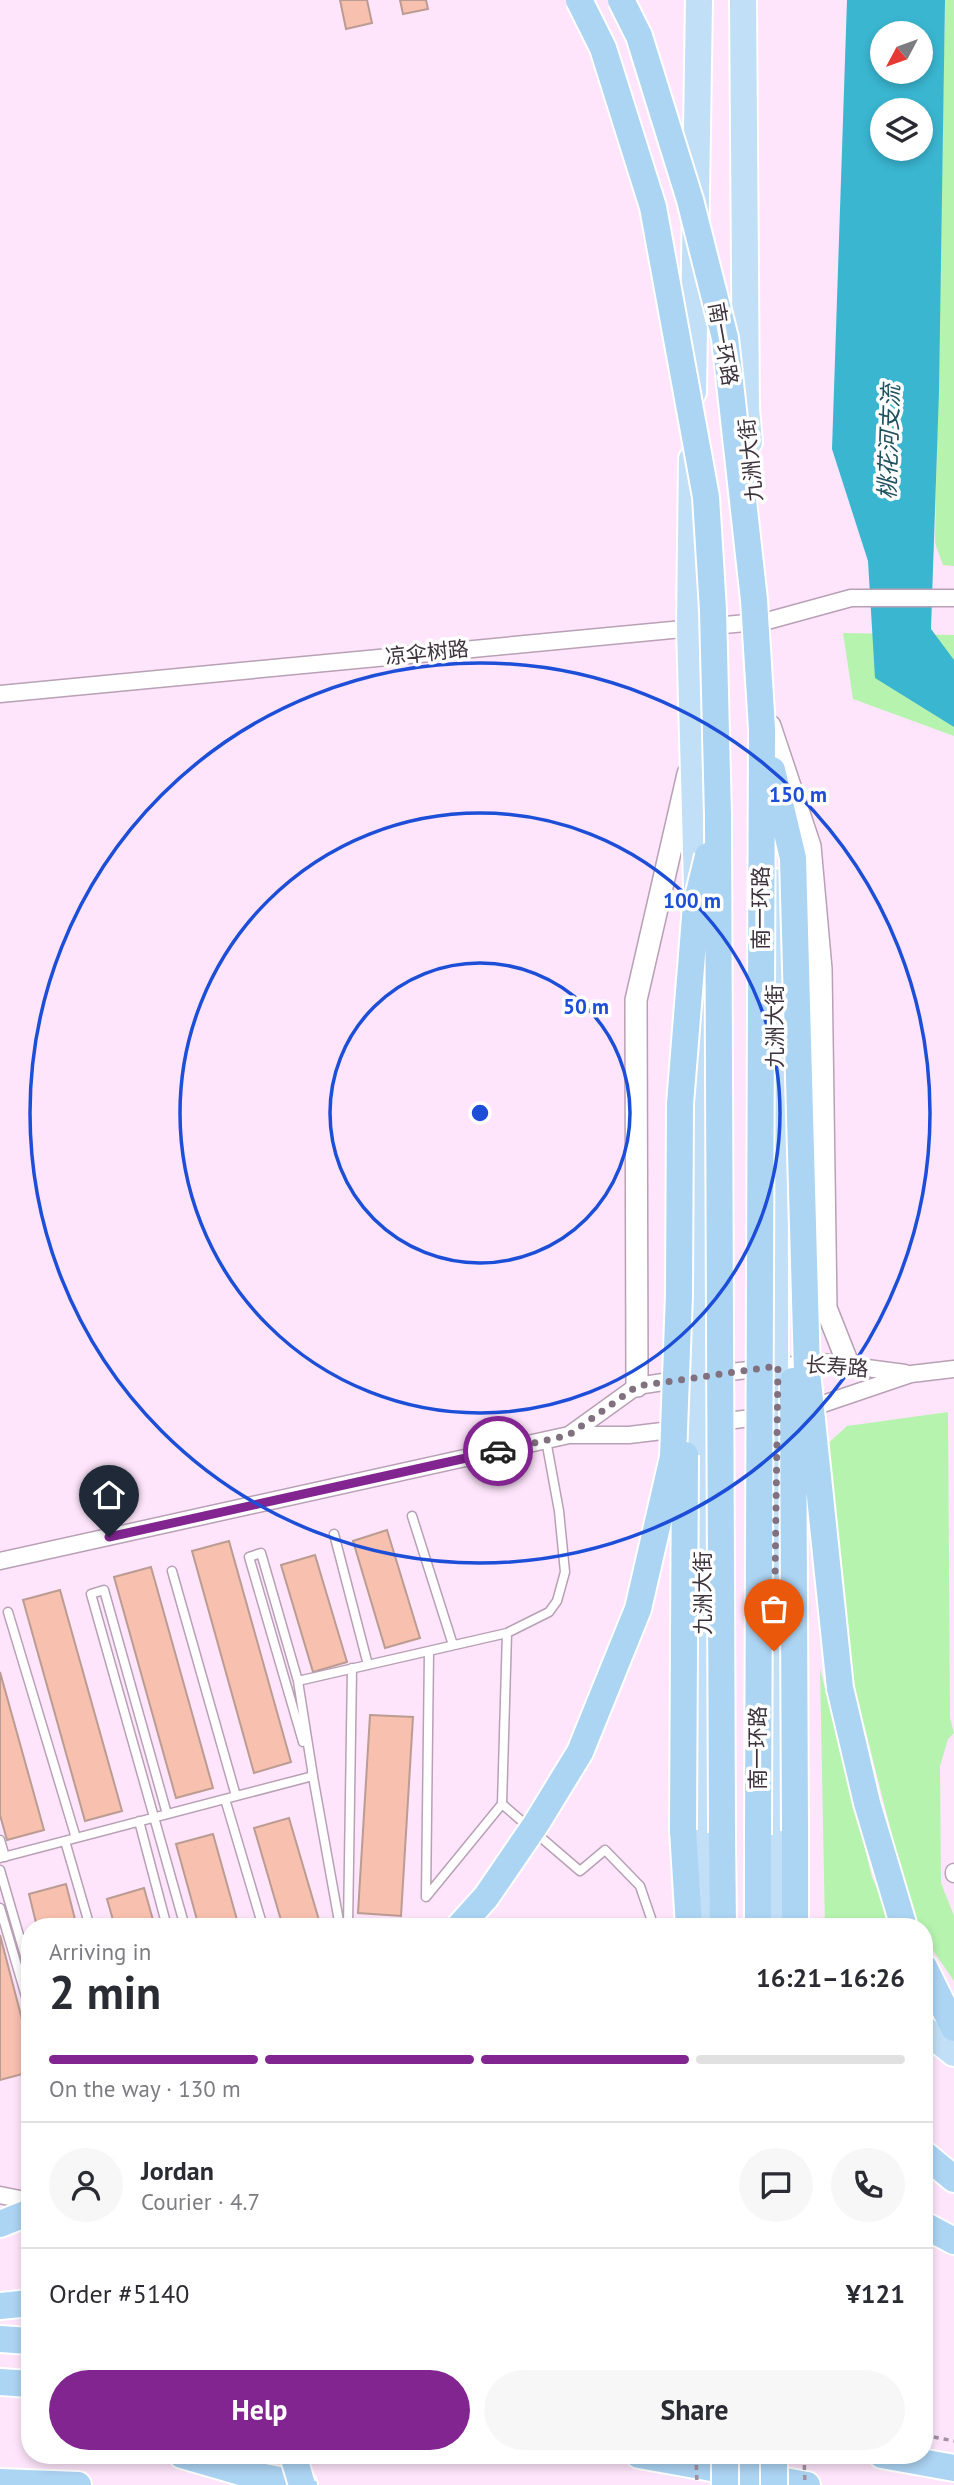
<!DOCTYPE html>
<html lang="en">
<head>
<meta charset="utf-8">
<style>
  :root { --surface:#fff; --page:#f7f7f7; --text:#2b2b33; --muted:#7c7c81; --line:#e1e1e2; --accent:#822590 }
  body { margin:0; font-family:"PT Sans","Noto Sans SC",sans-serif; background:var(--page); color:var(--text); height:100vh; display:flex; flex-direction:column; font-size:26px; white-space:nowrap }
  * { box-sizing:border-box; margin:0 }
  p { font-size:23px; color:var(--muted) }
  .icon { flex:none; width:38px; height:38px; fill:none; stroke:currentColor; stroke-width:2; stroke-linecap:round; stroke-linejoin:round }
  .map { position:relative; flex:1; overflow:hidden }
  .side { position:absolute; left:21px; top:1918px; width:912px; height:546px; display:flex; flex-direction:column; background:var(--surface); border-radius:28px; box-shadow:0 4px 10px #0003 }
  .side>* { flex:none }
  .needle { width:46px; rotate:229deg }
  .buttons { position:absolute; left:870px; top:21px; display:grid; gap:14px }
  .buttons a { display:grid; place-items:center; width:63px; height:63px; border-radius:50%; background:var(--surface); box-shadow:0 4px 10px #0003; font-size:35px }
  .pin { position:absolute; display:grid; place-items:center; width:60px; height:60px; color:#fff; margin:-72px -30px; border-radius:50% 50% 50% 0; rotate:-45deg; box-shadow:0 0 7px #0007 }
  .pin .icon { rotate:45deg }
  .courier { position:absolute; display:grid; place-items:center; width:70px; height:70px; margin:-35px; border:5px solid #822590; border-radius:50%; background:#fff; color:#222; box-shadow:0 2px 9px #0007 }
  .overview em { font-style:normal; font-weight:700 }
  .overview div { display:flex; flex-direction:column-reverse }
  .overview { display:flex; align-items:center; justify-content:space-between; height:119px; padding:0 28px }
  h1 { font-size:46px; font-weight:700; line-height:52px }
  .bar { display:grid; grid-template-columns:repeat(4,1fr); gap:10px 7px; align-content:center; height:84px; padding:0 28px }
  .bar i { height:9px; border-radius:5px; background:var(--line) }
  .bar .current { background:var(--accent) }
  .bar p { grid-column:span 4 }
  .line { display:flex; align-items:center; gap:18px; padding:0 28px; border-top:2px solid var(--line) }
  .line div { flex:1 }
  .round { display:grid; place-items:center; flex:none; width:74px; height:74px; border-radius:37px; background:var(--page) }
  .primary-button { display:flex; gap:14px; margin-top:auto; padding:14px 28px }
  .primary-button a { flex:1; height:80px; border-radius:42px; background:var(--accent); color:#fff; font-size:28px; font-weight:700; line-height:80px; text-align:center }
  .primary-button a+a { background:var(--page); color:var(--text) }
  .map>svg:first-child { display:block }
  .green { fill:#b6f3af }
  .water { fill:#3ab6d1; fill-rule:evenodd }
  .building { fill:#f7c0af; stroke:#bb9c92; stroke-width:2 }
  .lines { fill:none; stroke-linecap:round; stroke-linejoin:round }
  .service-casing { stroke:#b8a0b5; stroke-width:11 }
  .minor-casing { stroke:#b8a0b5; stroke-width:19 }
  .tertiary-casing { stroke:#b8a0b5; stroke-width:24 }
  .primary-casing { stroke:#fff; stroke-width:30 }
  .trunk-casing { stroke:#fff; stroke-width:30 }
  .path { stroke:#a391a1; stroke-width:3.5; stroke-dasharray:5 5; stroke-linecap:butt }
  .service { stroke:#fff; stroke-width:8 }
  .minor { stroke:#fff; stroke-width:16 }
  .tertiary { stroke:#fff; stroke-width:21 }
  .primary { stroke:#c1dff6; stroke-width:26 }
  .trunk { stroke:#acd4f3; stroke-width:26 }
  .trunk-bridge-casing { stroke:#fff; stroke-width:30; stroke-linecap:butt }
  .path-bridge { stroke:#a391a1; stroke-width:3.5; stroke-dasharray:5 5; stroke-linecap:butt }
  .trunk-bridge { stroke:#acd4f3; stroke-width:26 }
  .done { stroke:#81717f; stroke-width:7; stroke-dasharray:0 12.6 }
  .route { stroke:#822590; stroke-width:9 }
  .ring { fill:none; stroke:#1d4ed8; stroke-width:3.5 }
  .labels { text-anchor:middle; stroke-width:7; stroke-linejoin:round; paint-order:stroke }
  .street-label { font-size:21px; fill:#3d333c; stroke:#fff }
  .water-label { font-size:23px; font-style:italic; fill:#1f525e; stroke:#fff }
  .centre { fill:#1d4ed8; stroke:#fff; stroke-width:3.5 }
  .ring-label { font-size:21px; text-anchor:middle; font-weight:bold; fill:#1d4ed8; stroke:#fff; stroke-width:7; stroke-linejoin:round; paint-order:stroke }
</style>
</head>
<body>
<div class="map">
<svg width="954" height="2485" viewBox="0 0 954 2485">
  <rect width="100%" height="100%" fill="#fee5fb"/>
  <path class="green" d="M 945,0 L 954,0 L 954,566 L 943,565 L 935,543 Z
    M 843,633 L 954,635 L 954,736 L 853,699 Z
    M 948,1412 L 950,1718 L 954,1733 L 948,1739 L 940,1766 L 941,1883 L 954,1916 L 954,1981 L 924,1937 L 924,1927 L 917,1927 L 914,1922 L 855,1689 L 822,1449 L 847,1426 Z
    M 820,1668 L 872,1877 L 895,1927 L 825,1927 Z"/>
  <path class="water" d="M 847,0 L 945,0 L 939,391 L 931,629 L 954,660 L 954,727 L 875,678 L 868,561 L 832,449 ZM 882,33 L 920,33 L 920,72 L 882,72 ZM 882,110 L 920,110 L 920,149 L 882,149 Z"/>
  <path class="building" d="M 340,0 L 367,0 L 372,23 L 346,29 Z
    M 400,0 L 426,0 L 428,9 L 403,14 Z
    M 387,1530 L 420,1638 L 385,1648 L 353,1541 Z
    M 229,1541 L 291,1762 L 254,1773 L 192,1551 Z
    M 315,1555 L 347,1662 L 313,1672 L 281,1565 Z
    M 151,1567 L 213,1788 L 176,1798 L 114,1577 Z
    M 60,1590 L 122,1811 L 85,1821 L 23,1600 Z
    M 0,1672 L 44,1830 L 7,1840 L 0,1815 Z
    M 370,1715 L 413,1717 L 401,1916 L 358,1913 Z
    M 289,1818 L 321,1927 L 283,1927 L 254,1828 Z
    M 213,1834 L 239,1927 L 199,1927 L 176,1844 Z
    M 66,1884 L 77,1927 L 37,1927 L 29,1894 Z
    M 144,1888 L 155,1927 L 115,1927 L 107,1899 Z
    M 0,1935 L 30,2050 L 30,2072 L 0,2080 Z"/>
  <g class="lines">
    <defs>
      <path id="service" d="M 412,1516 L 453,1645
        M 334,1534 L 368,1665
        M 172,1571 L 236,1796
        M 8,1612 L 76,1838
        M 507,1633 L 502,1804 L 580,1871 L 605,1850 L 640,1886 L 654,1927
        M 429,1651 L 426,1897 L 502,1804
        M 298,1681 L 261,1553 L 249,1557 L 303,1742
        M 312,1771 L 340,1927
        M 225,1799 L 263,1927
        M 167,1814 L 104,1590 L 91,1594 L 185,1927
        M 139,1821 L 167,1927
        M 0,1840 L 5,1857
        M 65,1841 L 90,1927
        M 0,1858 L 313,1776 L 298,1681 L 507,1633 L 549,1612 L 557,1601 L 565,1572 L 559,1511 L 546,1440
        M 0,1870 L 30,1973
        M 0,1908 L 30,2010
        M 348,1927 L 352,1668"/>
      <path id="minor" d="M 0,694 L 767,621 L 851,598 L 954,598
        M 712,1374 L 821,1362 L 905,1373
        M 805,1410 L 911,1374 L 954,1369
        M 712,1423 L 766,1416
        M 569,1435 L 637,1386 L 683,1379
        M 0,1561 L 569,1435 L 629,1435 L 679,1429
        M 954,1872 L 954,1874
        M 0,2195 L 30,2201"/>
      <path id="tertiary" d="M 770,726 L 810,846 L 821,969 L 826,1308 L 849,1366
        M 637,1386 L 636,1000 L 688,774"/>
      <path id="primary" d="M 743,0 L 746,409 L 749,442
        M 693,392 L 699,0
        M 692,459 L 690,627 L 697,886
        M 774,882 C 777,1230 774,1578 776,1927
        M 699,998 L 697,1376 L 702,1514 L 705,1927
        M 924,2029 L 954,2053"/>
      <path id="trunk" d="M 840,1688 L 867,1803 L 904,1927
        M 683,1830 L 689,1927
        M 795,1831 L 795,1927
        M 722,1833 L 723,1927
        M 758,1927 L 758,1835
        M 924,1967 L 954,2028
        M 924,2154 L 954,2179
        M 0,2224 L 30,2212
        M 924,2225 L 954,2241
        M 0,2306 L 30,2303
        M 0,2339 L 30,2341
        M 0,2382 L 30,2384
        M 182,2455 L 244,2473 L 304,2485
        M 639,2455 L 807,2485
        M 882,2455 L 954,2468
        M 0,2482 L 78,2485"/>
    </defs>
    <use href="#service" class="service-casing"/>
    <use href="#minor" class="minor-casing"/>
    <use href="#tertiary" class="tertiary-casing"/>
    <use href="#primary" class="primary-casing"/>
    <use href="#trunk" class="trunk-casing"/>
    <path class="path" d="M 924,2435 L 954,2441"/>
    <use href="#service" class="service"/>
    <use href="#minor" class="minor"/>
    <use href="#tertiary" class="tertiary"/>
    <use href="#primary" class="primary"/>
    <use href="#trunk" class="trunk"/>
    <defs>
      <path id="trunk-bridge" d="M 579,0 L 603,48 L 653,207 L 706,497 L 713,610 L 718,817 L 722,1833
        M 621,0 L 639,36 L 690,200 L 725,338 L 754,600 L 762,729 L 758,1835
        M 772,770 L 793,858 L 807,1372 L 840,1688
        M 793,1381 L 795,1831
        M 683,1830 L 685,1455
        M 459,1927 L 486,1897 L 536,1824 L 580,1752 L 638,1609 L 673,1457 L 679,1295 L 680,1104 L 696,905 L 708,856
        M 293,2455 L 302,2485
        M 725,2455 L 725,2485
        M 774,2455 L 774,2485"/>
    </defs>
    <use href="#trunk-bridge" class="trunk-bridge-casing"/>
    <path class="path-bridge" d="M 696,2455 L 697,2485
      M 804,2455 L 805,2485"/>
    <use href="#trunk-bridge" class="trunk-bridge"/>
  </g>
  <g class="lines">
    <path class="done" d="M 498,1451 L 569,1435 L 637,1386 L 778,1366 L 774,1651"/>
    <path class="route" d="M 109,1537 L 498,1451"/>
  </g>
  <g class="ring">
    <circle cx="480" cy="1113" r="150"/>
    <circle cx="480" cy="1113" r="300"/>
    <circle cx="480" cy="1113" r="450"/>
  </g>
  <g class="labels">
    <g class="street-label">
      <text transform="translate(723 344) rotate(80)" y="7">南一环路</text>
      <text transform="translate(751 460) rotate(-96)" y="7">九洲大街</text>
      <text transform="translate(427 653) rotate(-6)" y="7">凉伞树路</text>
      <text transform="translate(761 908) rotate(-90)" y="7">南一环路</text>
      <text transform="translate(775 1026) rotate(-90)" y="7">九洲大街</text>
      <text transform="translate(837 1367) rotate(4)" y="7">长寿路</text>
      <text transform="translate(703 1593) rotate(-90)" y="7">九洲大街</text>
      <text transform="translate(758 1748) rotate(-90)" y="7">南一环路</text>
    </g>
    <g class="water-label">
      <text transform="translate(889 442) rotate(-88)" y="8">桃花河支流</text>
    </g>
  </g>
  <circle cx="480" cy="1113" r="10" class="centre"/>
  <g class="ring-label">
    <text x="798" y="802">150 m</text>
    <text x="692" y="908">100 m</text>
    <text x="586" y="1014">50 m</text>
  </g>
</svg>
<div class="buttons">
<a><svg class="needle" viewBox="-14 -14 28 28"><path d="M0-13l5 13h-10z" fill="#e53935"/><path d="M0 13l5-13h-10z" fill="#7c7c81"/></svg></a>
<a><svg class="icon" aria-label="layers" viewBox="0 0 24 24"><path d="M12 4l9 5-9 5-9-5zM3 14l9 5 9-5"/></svg></a>
</div>
<div class="pin" style="left:774px;top:1651px;background:#ea580c"><svg class="icon" aria-label="bag" viewBox="0 0 24 24"><path d="M5 8h14l-1 12H6zM9 8a3 3 0 0 1 6 0"/></svg></div>
<div class="pin" style="left:109px;top:1537px;background:#1f2937"><svg class="icon" aria-label="home" viewBox="0 0 24 24"><path d="M3 11l9-7 9 7M6 9v11h12V9"/></svg></div>
<div class="courier" style="left:498px;top:1451px"><svg class="icon" aria-label="car" viewBox="0 0 24 24"><path d="M5 17H2v-5l4-1 3-4h7l3 4 3 1v5h-3M9 17h6M6 11h13"/><circle cx="7" cy="17" r="2"/><circle cx="17" cy="17" r="2"/></svg></div>
<section class="side">
<div class="overview"><div><h1>2 min</h1><p>Arriving in</p></div><em>16:21–16:26</em></div>
<div class="bar"><i class="current"></i><i class="current"></i><i class="current"></i><i></i><p>On the way · 130 m</p></div>
<div class="line" style="height:126px"><a class="round"><svg class="icon" aria-label="person" viewBox="0 0 24 24"><circle cx="12" cy="8" r="4"/><path d="M4 21q1-7 8-7t8 7"/></svg></a><div><b>Jordan</b><p>Courier · 4.7</p></div><a class="round"><svg class="icon" aria-label="chat" viewBox="0 0 24 24"><path d="M4 5h16v11H9l-5 4z"/></svg></a><a class="round"><svg class="icon" aria-label="phone" viewBox="0 0 24 24"><path d="M5 4h4l2 5-3 2q2 4 5 5l2-3 5 2v4C11 20 4 13 5 4z"/></svg></a></div>
<div class="line" style="height:91px"><div>Order #5140</div><b>¥121</b></div>
<div class="primary-button"><a>Help</a><a>Share</a></div>
</section>
</div>
</body>
</html>
